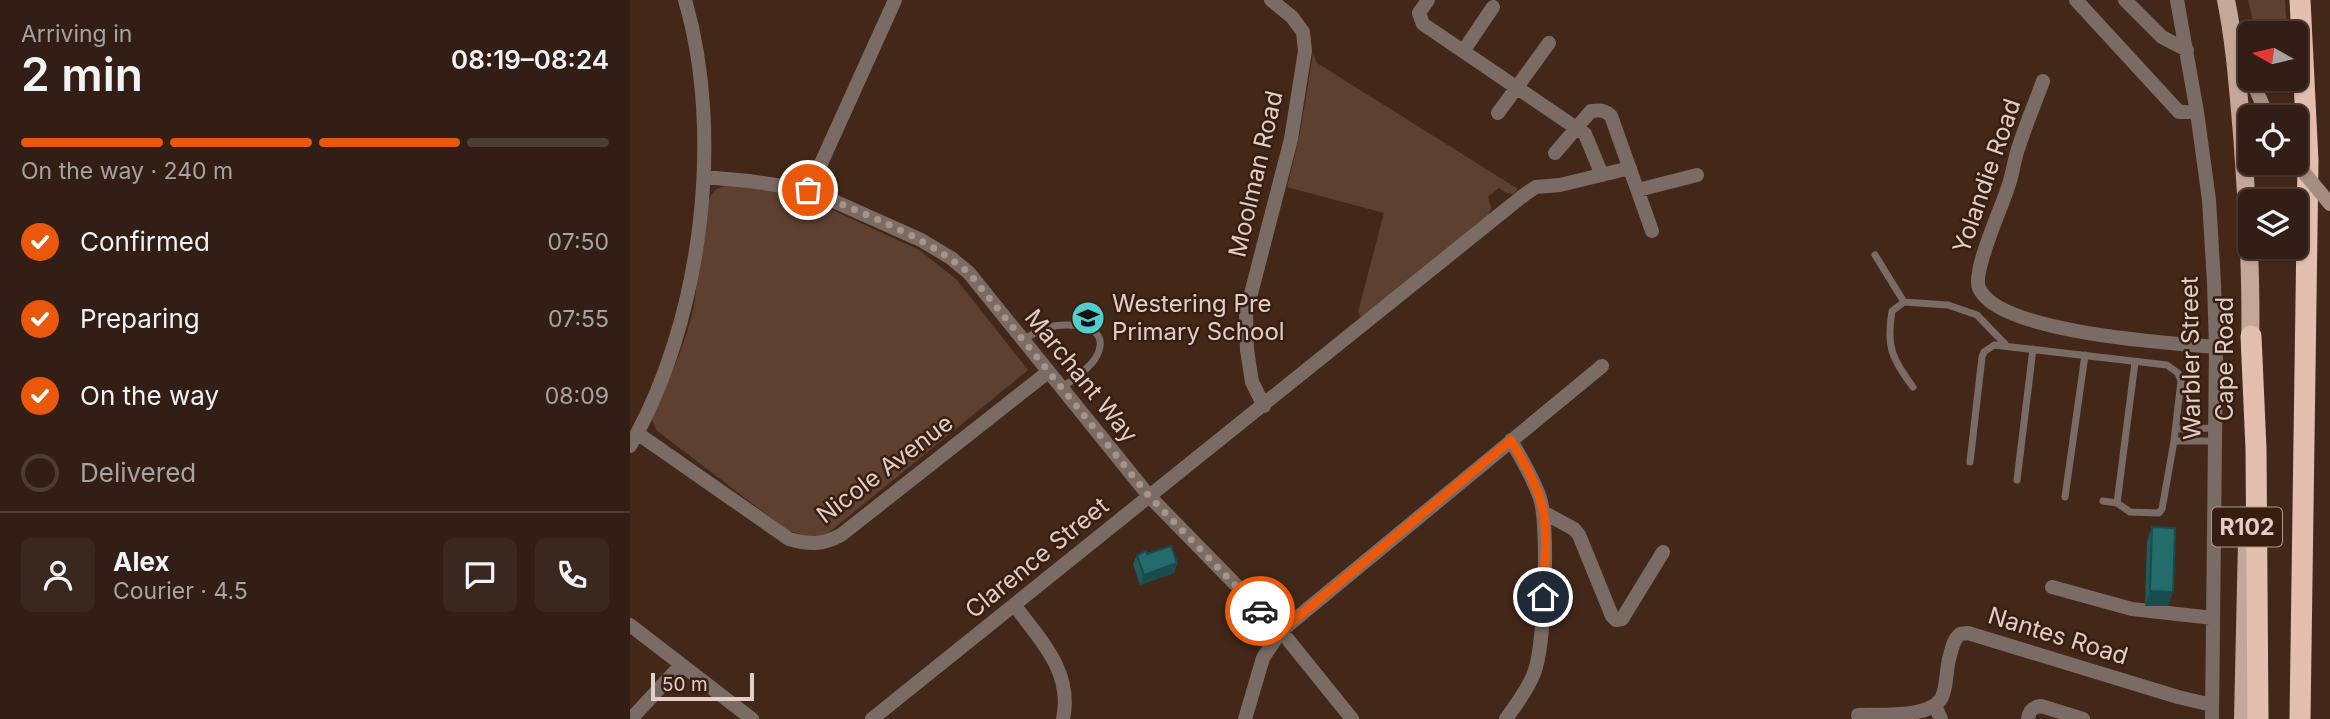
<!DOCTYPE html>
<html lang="en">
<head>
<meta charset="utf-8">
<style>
  :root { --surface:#321e14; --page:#3a271d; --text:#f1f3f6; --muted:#a8a2a0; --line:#4d3c34; --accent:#ea580c }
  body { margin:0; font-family:Inter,sans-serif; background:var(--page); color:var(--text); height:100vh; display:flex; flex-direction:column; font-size:26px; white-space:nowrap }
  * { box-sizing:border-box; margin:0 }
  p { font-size:23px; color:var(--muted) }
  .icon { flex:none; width:38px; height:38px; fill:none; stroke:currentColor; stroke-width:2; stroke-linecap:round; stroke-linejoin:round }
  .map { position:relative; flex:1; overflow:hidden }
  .sheet { display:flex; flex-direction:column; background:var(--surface); width:630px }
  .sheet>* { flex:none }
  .needle { width:46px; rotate:278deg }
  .fabs { position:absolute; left:1608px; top:21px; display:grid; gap:14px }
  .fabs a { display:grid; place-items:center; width:70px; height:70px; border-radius:10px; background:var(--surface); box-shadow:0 2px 5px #0004,0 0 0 2px var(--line); font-size:35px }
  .scale { position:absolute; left:21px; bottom:18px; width:103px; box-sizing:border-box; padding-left:7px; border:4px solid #e1cec6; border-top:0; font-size:19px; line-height:24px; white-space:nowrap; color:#e1cec6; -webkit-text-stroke:5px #381e11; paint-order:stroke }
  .pin { position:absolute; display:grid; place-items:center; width:60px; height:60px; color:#fff; margin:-30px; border:4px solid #fff; border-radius:50%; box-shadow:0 2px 7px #0007 }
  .courier { position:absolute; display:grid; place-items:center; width:70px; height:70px; margin:-35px; border:5px solid #ea580c; border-radius:50%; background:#fff; color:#222; box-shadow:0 2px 9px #0007 }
  .headline em { font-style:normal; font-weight:600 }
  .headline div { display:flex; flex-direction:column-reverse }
  .headline { display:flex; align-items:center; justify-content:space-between; height:119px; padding:0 21px }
  h1 { font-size:46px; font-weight:600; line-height:52px }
  .bar { display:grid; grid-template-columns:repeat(4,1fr); gap:10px 7px; align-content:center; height:84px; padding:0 21px }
  .bar i { height:9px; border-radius:5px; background:var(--line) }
  .bar .active { background:var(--accent) }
  .bar p { grid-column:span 4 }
  .line { display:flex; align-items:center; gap:18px; padding:0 21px; border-top:2px solid var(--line) }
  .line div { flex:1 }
  .round { display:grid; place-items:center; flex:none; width:74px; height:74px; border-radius:10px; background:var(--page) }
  ol { padding:0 21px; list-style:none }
  li { display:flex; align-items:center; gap:21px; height:77px }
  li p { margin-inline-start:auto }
  li .icon { padding:7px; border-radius:50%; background:var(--accent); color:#fff; stroke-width:4 }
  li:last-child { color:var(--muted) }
  li i { width:38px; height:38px; border:4px solid var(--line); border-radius:50% }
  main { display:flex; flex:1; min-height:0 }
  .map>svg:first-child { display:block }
  .green { fill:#5e4031 }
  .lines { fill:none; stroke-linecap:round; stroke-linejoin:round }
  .service { stroke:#7a6c65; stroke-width:7 }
  .minor { stroke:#7a6c65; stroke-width:14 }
  .secondary { stroke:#a48d83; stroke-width:14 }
  .primary { stroke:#c5a79a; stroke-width:18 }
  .motorway { stroke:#e2bfae; stroke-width:21 }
  .secondary-bridge { stroke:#a48d83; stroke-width:14 }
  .wall { fill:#1f5d5d }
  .shaded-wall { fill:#194c4c }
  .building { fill:#246c6c; stroke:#194c4c; stroke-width:2 }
  .done { stroke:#aa948a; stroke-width:7; stroke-dasharray:0 12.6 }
  .route { stroke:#ea580c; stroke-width:9 }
  .labels { text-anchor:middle; stroke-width:5; stroke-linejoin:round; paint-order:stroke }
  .shield { fill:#381e11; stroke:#ae9990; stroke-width:2 }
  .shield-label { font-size:23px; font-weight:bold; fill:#e1cec6 }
  .street-label { font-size:24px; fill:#e1cec6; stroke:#381e11 }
  .poi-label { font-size:24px; fill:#e1cec6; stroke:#381e11; text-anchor:start }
</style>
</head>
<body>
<main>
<section class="sheet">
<div class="headline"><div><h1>2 min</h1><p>Arriving in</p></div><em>08:19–08:24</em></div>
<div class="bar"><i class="active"></i><i class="active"></i><i class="active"></i><i></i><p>On the way · 240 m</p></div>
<ol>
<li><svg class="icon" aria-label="check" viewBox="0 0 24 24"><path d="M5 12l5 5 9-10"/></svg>Confirmed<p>07:50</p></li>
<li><svg class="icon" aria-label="check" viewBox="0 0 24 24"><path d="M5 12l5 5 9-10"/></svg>Preparing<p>07:55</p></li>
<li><svg class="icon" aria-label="check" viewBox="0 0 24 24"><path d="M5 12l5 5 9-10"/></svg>On the way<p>08:09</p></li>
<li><i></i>Delivered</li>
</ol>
<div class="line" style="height:126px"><a class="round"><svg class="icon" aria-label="person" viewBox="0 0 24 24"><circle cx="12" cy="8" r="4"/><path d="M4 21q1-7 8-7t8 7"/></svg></a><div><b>Alex</b><p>Courier · 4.5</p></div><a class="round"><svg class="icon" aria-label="chat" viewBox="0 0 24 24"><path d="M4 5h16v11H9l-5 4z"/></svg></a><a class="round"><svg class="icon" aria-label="phone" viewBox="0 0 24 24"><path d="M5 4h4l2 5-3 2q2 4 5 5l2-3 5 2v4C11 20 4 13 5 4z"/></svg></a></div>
</section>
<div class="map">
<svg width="1700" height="719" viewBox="0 0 1700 719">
  <rect width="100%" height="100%" fill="#43281a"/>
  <path class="green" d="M 1618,0 L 1655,0 L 1657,33 L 1626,33 Z
    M 683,54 L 687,63 L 888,189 L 883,194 L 875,192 L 869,188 L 858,197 L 861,208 L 858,217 L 732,318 L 728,312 L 754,213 L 657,187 L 670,133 Z
    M 100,185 L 168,194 L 289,250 L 326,279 L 398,370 L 192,538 L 179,538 L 157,530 L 26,430 L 21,417 C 38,384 56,343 64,306 C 69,278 69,216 82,194 C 86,187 93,187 100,185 Z"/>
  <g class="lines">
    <path class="service" d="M 1245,255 L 1274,302
      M 393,340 C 401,335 409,330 418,327 C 439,322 486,324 465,359 C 457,371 443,379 432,388
      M 1283,387 C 1262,359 1256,346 1262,311 L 1274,302 L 1318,305 L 1347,315 L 1375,344
      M 1546,429 L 1585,428
      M 1340,462 L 1352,357 L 1354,352 L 1364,345 L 1537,365 L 1548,373 L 1551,381 L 1544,441 L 1585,441
      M 1387,480 L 1403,349
      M 1435,497 L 1455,355
      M 1473,501 L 1487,503 L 1505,362
      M 1487,503 L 1500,512 L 1529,513 L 1532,509 L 1544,441"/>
    <path class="minor" d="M 798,0 L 789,13 L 793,24 L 955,134 L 972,175
      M 1446,0 L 1549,112 L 1567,112
      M 1495,0 L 1532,37 L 1557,50
      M 1547,0 L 1567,112 L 1579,200 L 1584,283 L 1586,347 L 1582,719
      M 834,50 L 863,7
      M 1413,81 C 1405,103 1396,124 1389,146 C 1384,159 1383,174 1378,187 C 1372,207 1342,271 1349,288 C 1368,333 1539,343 1586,347
      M 868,113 L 919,43
      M 925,153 L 961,111 C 970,110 975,110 981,116 L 1022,231
      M 74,177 L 119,181 L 179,190 L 291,240 L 321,258 L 339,273 L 519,496 L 651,631 L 722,719
      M 179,190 L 265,0
      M 1008,190 L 1067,175
      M 634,406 L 622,382 L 617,350 L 616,313 L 661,139 L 675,51 L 673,32 L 662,17 L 641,0
      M 7,433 L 159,539 C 180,545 192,545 211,535 L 418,372
      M 0,446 C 71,324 95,136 55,0
      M 913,512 L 944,529 L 949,535 L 982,616 L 986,620 L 992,619 L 1033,552
      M 1422,587 L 1502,609 L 1583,618
      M 385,606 C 411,641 443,672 433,719
      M 0,625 L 122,719
      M 1305,706 L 1311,719
      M 1228,715 C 1249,714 1301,719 1312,697 C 1317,686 1316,671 1319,659 C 1322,650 1322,641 1330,634 L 1338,633 L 1548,697 L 1582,705
      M 1,719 L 51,665
      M 242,719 L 894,195 L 906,187 L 930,185 L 1000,168
      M 615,719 L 633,658 L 651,631 L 972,366
      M 876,719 C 886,704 898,690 904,673 C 915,646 919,525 910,498 C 903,477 891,459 881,440
      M 1398,719 C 1399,710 1403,707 1411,706 L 1453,719"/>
    <path class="secondary" d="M 1609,51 L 1638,117"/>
    <path class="primary" d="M 1596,0 C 1605,44 1608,89 1612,134 C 1617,205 1622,277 1620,349
      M 1613,719 L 1617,541"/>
    <path class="motorway" d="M 1621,336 L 1626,449 L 1628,719
      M 1670,719 L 1678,161 L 1670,0"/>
    <path class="secondary-bridge" d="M 1666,163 L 1700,204"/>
  </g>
  <path class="wall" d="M 1522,527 L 1538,606 L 1515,606 L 1517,542 Z
    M 517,554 L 547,563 L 544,573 L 510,585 L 503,564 L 507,555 Z"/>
  <path class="shaded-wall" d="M 547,563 L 544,573 L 510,585 L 514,575 Z
    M 1520,591 L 1543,592 L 1538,606 L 1515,606 Z"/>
  <path class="building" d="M 1522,527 L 1545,528 L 1543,592 L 1520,591 Z
    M 541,546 L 547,563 L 514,575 L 507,555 L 516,551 L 517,554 Z"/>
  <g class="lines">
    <path class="done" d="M 178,190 C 233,214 292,234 339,273 L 519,496 L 630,611"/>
    <path class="route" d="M 630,611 L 651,631 L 881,440 C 891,459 904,478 910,499 C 920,529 914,565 913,597"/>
  </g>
  <defs>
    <symbol id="school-disc" viewBox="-11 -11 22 22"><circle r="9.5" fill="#52cdce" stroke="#381e11"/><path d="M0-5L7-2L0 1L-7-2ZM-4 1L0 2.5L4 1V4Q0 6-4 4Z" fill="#111"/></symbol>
  </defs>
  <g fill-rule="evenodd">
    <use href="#school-disc" x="439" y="299" width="38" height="38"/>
  </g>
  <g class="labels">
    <rect class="shield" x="1582" y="507.5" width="70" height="39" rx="5"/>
    <g class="shield-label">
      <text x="1617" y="535">R102</text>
    </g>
    <g class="street-label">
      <text transform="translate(626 174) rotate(-77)" y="8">Moolman Road</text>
      <text transform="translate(1357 176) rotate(-71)" y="8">Yolandie Road</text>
      <text transform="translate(1561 358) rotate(-91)" y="8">Warbler Street</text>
      <text transform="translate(1595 359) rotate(-90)" y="8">Cape Road</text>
      <text transform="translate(451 376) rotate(51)" y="8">Marchant Way</text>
      <text transform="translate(255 469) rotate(-37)" y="8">Nicole Avenue</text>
      <text transform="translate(407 558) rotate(-39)" y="8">Clarence Street</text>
      <text transform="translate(1428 636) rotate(17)" y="8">Nantes Road</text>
    </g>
    <g class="poi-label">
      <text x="482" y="312">Westering Pre<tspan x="482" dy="28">Primary School</tspan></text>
    </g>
  </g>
</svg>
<div class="fabs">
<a><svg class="needle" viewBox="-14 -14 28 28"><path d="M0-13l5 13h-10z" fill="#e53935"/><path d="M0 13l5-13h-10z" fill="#a8a2a0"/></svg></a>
<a><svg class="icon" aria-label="locate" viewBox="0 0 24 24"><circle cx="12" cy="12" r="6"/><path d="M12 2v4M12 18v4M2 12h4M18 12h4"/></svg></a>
<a><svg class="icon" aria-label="layers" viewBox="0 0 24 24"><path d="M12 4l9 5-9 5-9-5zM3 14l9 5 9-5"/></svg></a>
</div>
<div class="scale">50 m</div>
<div class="pin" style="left:178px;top:190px;background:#ea580c"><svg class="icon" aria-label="bag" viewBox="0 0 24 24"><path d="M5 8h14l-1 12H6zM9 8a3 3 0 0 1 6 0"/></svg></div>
<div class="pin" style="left:913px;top:597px;background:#1f2937"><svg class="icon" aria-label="home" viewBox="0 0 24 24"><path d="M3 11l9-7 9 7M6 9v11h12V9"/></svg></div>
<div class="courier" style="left:630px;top:611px"><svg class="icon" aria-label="car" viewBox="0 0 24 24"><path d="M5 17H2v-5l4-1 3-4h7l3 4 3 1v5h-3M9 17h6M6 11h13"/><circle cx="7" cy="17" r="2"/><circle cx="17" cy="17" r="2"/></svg></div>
</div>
</main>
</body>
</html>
